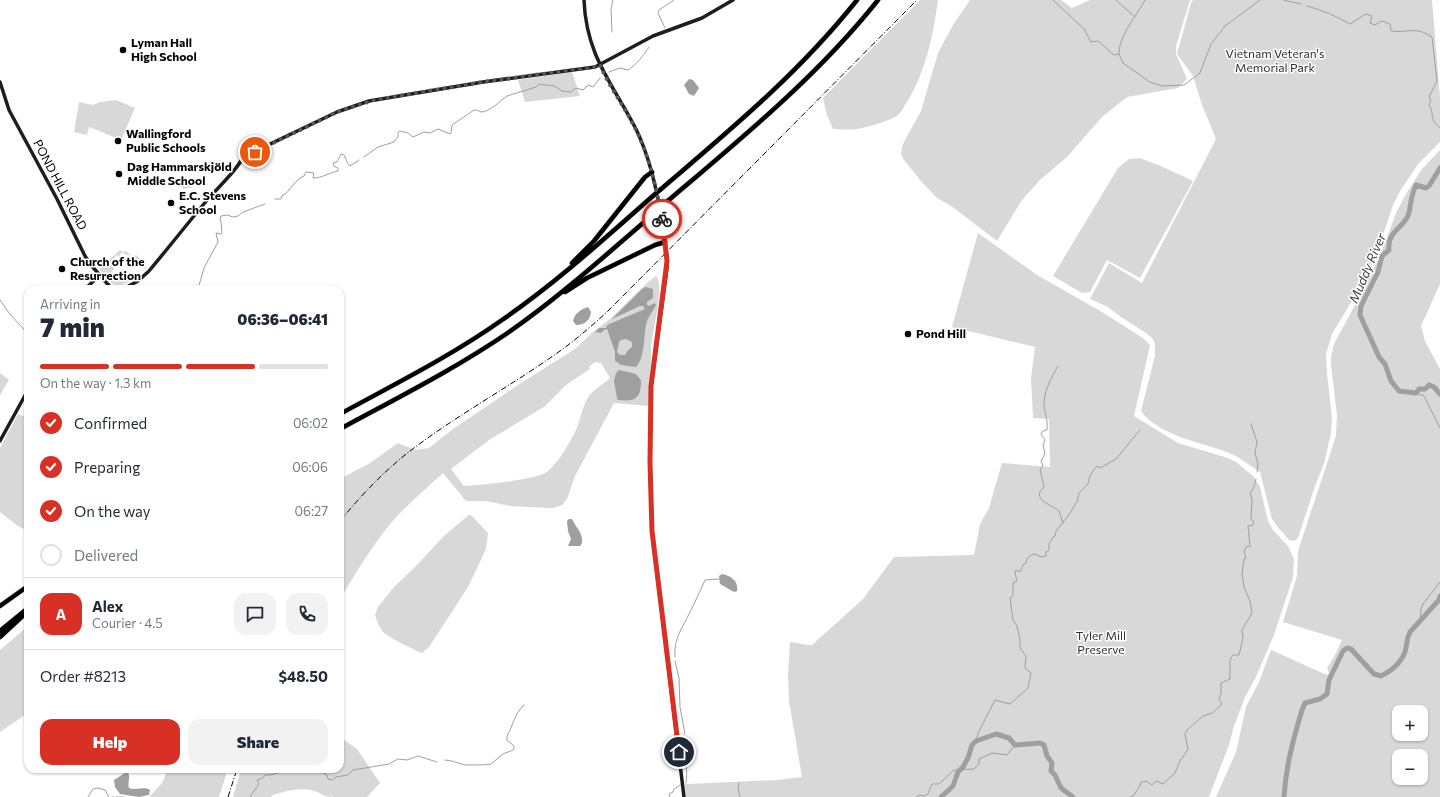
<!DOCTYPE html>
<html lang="en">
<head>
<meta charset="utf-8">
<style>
  :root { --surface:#fff; --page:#f2f2f3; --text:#1f2937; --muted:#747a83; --line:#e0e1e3; --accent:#d93025 }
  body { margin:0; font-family:Commissioner,sans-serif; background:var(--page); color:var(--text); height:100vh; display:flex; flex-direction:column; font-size:15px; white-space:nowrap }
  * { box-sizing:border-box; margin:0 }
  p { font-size:13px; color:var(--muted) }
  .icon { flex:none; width:22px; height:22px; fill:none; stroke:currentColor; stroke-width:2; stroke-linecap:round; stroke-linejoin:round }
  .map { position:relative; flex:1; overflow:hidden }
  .side { position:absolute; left:24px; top:285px; width:320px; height:488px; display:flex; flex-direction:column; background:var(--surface); border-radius:12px; box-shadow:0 1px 3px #0004 }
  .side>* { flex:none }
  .buttons { position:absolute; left:1392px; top:705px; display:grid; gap:8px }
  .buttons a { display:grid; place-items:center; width:36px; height:36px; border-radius:8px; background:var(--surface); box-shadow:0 1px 3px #0004; font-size:20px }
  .pin { position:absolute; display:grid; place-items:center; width:34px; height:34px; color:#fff; margin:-17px; border:2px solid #fff; border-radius:50%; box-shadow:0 1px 4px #0007 }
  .courier { position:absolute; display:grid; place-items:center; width:40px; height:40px; margin:-20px; border:3px solid #d93025; border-radius:50%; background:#fff; color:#222; box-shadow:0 1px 5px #0007 }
  .summary em { font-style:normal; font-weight:800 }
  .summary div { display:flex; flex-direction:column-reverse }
  .summary { display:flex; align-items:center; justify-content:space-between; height:68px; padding:0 16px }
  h1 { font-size:26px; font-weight:800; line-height:30px }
  .bar { display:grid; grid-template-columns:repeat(4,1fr); gap:6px 4px; align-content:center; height:48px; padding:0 16px }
  .bar i { height:5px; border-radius:3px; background:var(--line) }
  .bar .active { background:var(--accent) }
  .bar p { grid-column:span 4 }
  .line { display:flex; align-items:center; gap:10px; padding:0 16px; border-top:1px solid var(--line) }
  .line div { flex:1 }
  .round { display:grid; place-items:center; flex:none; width:42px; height:42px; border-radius:12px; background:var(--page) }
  ol { padding:0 16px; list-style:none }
  li { display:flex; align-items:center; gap:12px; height:44px }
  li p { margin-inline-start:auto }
  li .icon { padding:4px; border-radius:50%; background:var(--accent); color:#fff; stroke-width:4 }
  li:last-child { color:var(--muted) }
  li i { width:22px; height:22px; border:2px solid var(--line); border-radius:50% }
  .button { display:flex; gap:8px; margin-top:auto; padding:8px 16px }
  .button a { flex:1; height:46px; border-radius:12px; background:var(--accent); color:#fff; font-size:16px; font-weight:800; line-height:46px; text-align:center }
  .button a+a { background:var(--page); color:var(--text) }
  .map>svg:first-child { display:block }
  .green { fill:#d8d8d8; fill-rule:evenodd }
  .water { fill:#9f9f9f; fill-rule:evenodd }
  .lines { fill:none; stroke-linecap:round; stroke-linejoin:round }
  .stream { stroke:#9f9f9f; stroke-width:1 }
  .river { stroke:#9f9f9f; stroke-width:5 }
  .highway-casing { stroke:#dbdbdb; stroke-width:5.5 }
  .secondary { stroke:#1e1e1e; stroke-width:3.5 }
  .highway { stroke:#000; stroke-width:4.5 }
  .rail { stroke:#000; stroke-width:1; stroke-dasharray:6 2 1 2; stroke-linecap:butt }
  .highway-bridge-casing { stroke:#dbdbdb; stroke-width:5.5; stroke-linecap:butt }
  .highway-bridge { stroke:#000; stroke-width:4.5 }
  .done { stroke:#595959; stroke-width:4; stroke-dasharray:0 7.2 }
  .route { stroke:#d93025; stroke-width:5 }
  .poi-dot { fill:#000; stroke:#fff; stroke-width:1.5 }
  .labels { text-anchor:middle; stroke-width:3; stroke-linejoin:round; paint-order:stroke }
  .poi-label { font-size:12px; font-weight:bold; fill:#000; stroke:#fff; text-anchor:start }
  .park-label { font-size:12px; fill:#2f2f2f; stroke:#fff }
  .street-label { font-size:12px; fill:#000; stroke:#fff }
  .water-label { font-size:13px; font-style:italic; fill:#404040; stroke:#fff }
</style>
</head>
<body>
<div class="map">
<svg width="1440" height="797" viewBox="0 0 1440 797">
  <rect width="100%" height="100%" fill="#fff"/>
  <path class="green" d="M 920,0 L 938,0 C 933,36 926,71 907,102 C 904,106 902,112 898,115 C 893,120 865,128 857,129 C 850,130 841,129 833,129 L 827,115 L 823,98 Z
    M 970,0 L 1061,0 L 1072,8 L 1090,0 L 1190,0 L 1176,46 L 1176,54 L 1187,79 L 1178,88 L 1127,97 L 1102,117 L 1067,157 L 1040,180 L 1022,200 L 997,241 L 954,208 L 936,197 L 920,180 L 904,160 L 901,154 L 902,147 L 905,140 L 921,111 L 938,53 L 953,25 Z
    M 1193,0 L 1432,0 L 1440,98 L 1440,142 L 1419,163 L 1400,191 L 1393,205 L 1375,258 L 1366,273 L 1353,299 L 1332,334 L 1326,354 L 1327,373 L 1332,418 L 1331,433 L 1324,464 L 1315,486 L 1298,538 L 1294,541 L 1289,540 L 1277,526 L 1272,519 L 1260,472 C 1252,467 1244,461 1236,456 C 1207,442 1162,439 1141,411 L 1155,356 L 1155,343 L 1152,338 L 1146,333 L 1121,317 L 1108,307 L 1090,299 L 1109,263 L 1142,283 L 1216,139 L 1202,105 L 1193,76 L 1177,54 L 1191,3 Z
    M 572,72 L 580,96 L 525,102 L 518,80 Z
    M 116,100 L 135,108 L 122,138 L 119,139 L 89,127 L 87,135 L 74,132 L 79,102 L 93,105 L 100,102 Z
    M 1440,150 L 1440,284 L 1421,326 L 1425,341 L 1440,369 L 1440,797 L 1216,797 L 1236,752 L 1246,707 L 1259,682 L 1271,650 L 1327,675 L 1329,673 L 1327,668 L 1334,657 L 1342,640 L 1283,622 L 1297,576 L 1298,551 L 1336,436 L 1337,415 L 1331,365 L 1331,357 L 1334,344 L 1355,305 L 1366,281 L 1379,259 L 1396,213 L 1406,194 L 1422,169 ZM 1399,712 L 1421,712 L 1421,734 L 1399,734 ZM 1399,756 L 1421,756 L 1421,778 L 1399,778 Z
    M 1140,158 L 1163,167 L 1193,181 L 1140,278 L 1107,260 L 1090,292 L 1082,293 L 1053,276 L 1118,168 L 1129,159 Z
    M 184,176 L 191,181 L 193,187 L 184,189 L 177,183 L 180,178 Z
    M 978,233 L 1037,275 L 1102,312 L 1143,338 L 1150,345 L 1134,416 L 1178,443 L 1228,458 L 1236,462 L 1253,476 L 1260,487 L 1268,521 L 1273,530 L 1288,546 L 1294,559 L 1293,577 L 1274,635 L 1255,679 L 1245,697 L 1233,729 L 1230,742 L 1209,797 L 686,797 L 685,784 L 688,784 L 777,780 L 802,777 L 789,701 L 788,674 L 790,642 L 808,645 L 812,645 L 863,599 L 894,557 L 974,555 L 980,524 L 989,508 L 1002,463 L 1050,467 L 1049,419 L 1033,418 L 1031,378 L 1035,347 L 952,327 Z
    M 120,250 L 124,252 L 126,251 L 133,257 L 136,255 L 143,261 L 142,263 L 147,268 L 145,269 L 130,255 L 126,255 L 122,252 L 120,255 L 122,259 L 117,255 L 114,258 L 119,262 L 107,278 L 99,269 Z
    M 122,269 L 131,281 L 117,287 L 114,285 L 109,280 L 114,279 L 122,272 Z
    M 656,276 C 666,289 650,335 651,353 C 651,371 649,388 649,406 L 614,403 L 575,476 L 567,499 L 562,505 L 554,508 L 548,508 L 510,506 L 486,501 L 466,501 L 443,473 C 429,486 414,499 400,513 C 378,536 356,572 340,600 L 340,479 L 370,463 L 398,443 L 415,450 L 429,448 L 453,429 L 521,383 L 575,349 L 594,331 L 610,319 L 648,282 ZM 595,362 L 601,363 L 610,378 C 604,384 594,389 589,396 C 583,404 580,421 576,430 C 569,444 560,460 548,471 C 538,480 479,485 464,486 L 451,469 L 489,440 L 544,407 L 566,385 L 590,369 L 589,367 Z
    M 0,373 L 9,380 L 0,395 Z
    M 18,414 L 28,418 L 28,531 L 18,526 L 0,512 L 0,448 Z
    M 470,514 L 488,533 L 486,549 L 468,587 L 429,647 L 422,653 C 416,651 388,637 383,632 C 379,627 377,621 375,615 L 378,607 L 394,587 L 414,568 L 444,536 Z
    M 28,626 L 28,709 L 25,715 L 0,732 L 0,650 Z
    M 340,737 L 357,749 L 380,783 L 367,797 L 333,797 L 329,793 L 332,797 C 323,797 322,793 314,791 C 300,787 287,791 273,795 L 271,797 L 233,797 L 241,769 L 340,769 Z
    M 168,769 L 228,769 L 219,797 L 149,797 L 162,783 Z"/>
  <path class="water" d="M 689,79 L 693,80 L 699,88 L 694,96 L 689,94 L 684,85 Z
    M 646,287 L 653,289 L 653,298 L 647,302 L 647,304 L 648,306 L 655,303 L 656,305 C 654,310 649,315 647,321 C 643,335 646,356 636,367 L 621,365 L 615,361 L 615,352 L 607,329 L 604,330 L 601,333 L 595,332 L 599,328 L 606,328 L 607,325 L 645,309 L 643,306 L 640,306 L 612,319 L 642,289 ZM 626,339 L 632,342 L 632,347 L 628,350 L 625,355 L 620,355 L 617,352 L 619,342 L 621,340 Z
    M 588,307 L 591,312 C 590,320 585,325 576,325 L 573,321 C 574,314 581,309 588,307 Z
    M 619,370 L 636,374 L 641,380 C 641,398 636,402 618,400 L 617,398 L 614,381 L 616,373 Z
    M 569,519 L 572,519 C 576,528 583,532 582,543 L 580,546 L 568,546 L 571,539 L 568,531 L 567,521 Z
    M 722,574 C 731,576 739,581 737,591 L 734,592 L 720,584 L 719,576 Z
    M 125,773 L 128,773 C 131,778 127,783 129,788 C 136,791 143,786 150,790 L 149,795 L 139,797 L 120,794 L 115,787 L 114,780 Z"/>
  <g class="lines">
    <path class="stream" d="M 1053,0 L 1084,29 L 1091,42 L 1098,41 L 1114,55 L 1119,54 L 1123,63 L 1150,82 L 1163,86 L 1184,85 L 1200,73 L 1211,44 L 1225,26 L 1260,0
      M 1116,0 L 1135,17
      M 1283,0 L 1301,4
      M 1307,6 C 1322,10 1336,16 1350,24 L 1366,14 L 1372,16 L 1370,23 L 1375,25 L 1382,21 L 1390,24 L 1391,31 C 1409,33 1415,26 1432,37 L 1437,81 L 1429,97 L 1431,101 L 1429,105 C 1435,115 1428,117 1440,128
      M 665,28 L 658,13 L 659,10 L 674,0
      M 612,32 L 611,9 L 613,0
      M 1119,54 C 1118,37 1137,15 1145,0
      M 609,72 L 620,68 L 628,70 C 635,66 645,54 649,47
      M 364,157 L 378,147 L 394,142 L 398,137 L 398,133 L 400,131 L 408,133 L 413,137 L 424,132 L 430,133 L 438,129 L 450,134 L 451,133 L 452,125 L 474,110 C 477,110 479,111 481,112 C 490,112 501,100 507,96 L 536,87 L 539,84 L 554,86 L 562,91 L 571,92 L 576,88 L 583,90 L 588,85 L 593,87 L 600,78
      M 275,199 L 281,199 L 282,196 C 291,191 294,180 304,176 L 306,172 L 314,173 L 313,178 C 322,178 329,173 338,171 L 338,168 L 334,166 L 333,163 L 337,162 L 341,154 L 344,155 L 348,164 L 350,166 L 359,160
      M 198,289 L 204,268 L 218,242 L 216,233 L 221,234 L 222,233 L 221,222 L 220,219 L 221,216 L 227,215 L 233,217 L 238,216 L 243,212 L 265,204
      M 0,300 L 9,313 L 28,334
      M 1058,366 C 1052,377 1045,388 1044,402 C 1044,412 1048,418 1047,430 L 1043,431 L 1041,434 L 1045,440 L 1043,445 L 1045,454 L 1041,461 L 1043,466 L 1040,469 L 1044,487 C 1030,499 1052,505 1059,511 L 1063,523
      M 1416,393 L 1424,396 L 1440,428
      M 1251,424 L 1257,442 L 1255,453 L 1258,464 L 1257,472
      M 1420,621 L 1421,609 L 1423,604 L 1440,582
      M 675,657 C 673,639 683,627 690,612 C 695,602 700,591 705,580 L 719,579
      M 675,661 L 679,678 L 680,707 L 685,734
      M 976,741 L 978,733 L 995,700 L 1010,704 L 1028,688 L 1031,673 L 1025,668 L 1026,656 L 1020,648 L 1020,640 L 1017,626 L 1013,620 L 1010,598 L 1013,596 L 1013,583 L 1017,581 L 1015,573 L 1016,570 L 1020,572 L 1023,565 L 1026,563 C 1027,557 1029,556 1035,554 L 1041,557 L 1046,556 L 1046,552 L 1049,550 L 1049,544 L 1053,537 L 1055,536 L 1056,531 L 1068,516 L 1077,502 L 1079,493 L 1088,484 C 1089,477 1092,471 1097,466 L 1100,468 L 1116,459 L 1140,430
      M 685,745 C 685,757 688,772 686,783
      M 445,760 C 453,760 458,764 466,765 C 470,765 489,765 491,764 C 495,761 499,757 503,754 C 507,752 510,752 514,749 L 514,746 L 507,740 L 507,736 C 514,724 513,716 524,705
      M 315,769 L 327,775 L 328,779 L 332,780 L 336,777 L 348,775 L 353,770 L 389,764 L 398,759 L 407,760 L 418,756 L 437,762
      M 739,783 L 738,787 L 740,797
      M 88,797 L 93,789 L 98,788 L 105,790 L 109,797
      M 112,797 L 114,797
      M 116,797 L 124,797
      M 250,797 C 253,791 257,789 259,783 L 257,780 L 263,778 L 265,775 L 271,775 L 292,769
      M 670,797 L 669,794 L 673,792 L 674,789 L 680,785
      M 916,797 L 920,795 L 924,796 L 928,794 L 932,784 L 939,784 L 954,770 L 974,769 L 979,764 L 979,759 L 992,753 L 1007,755 L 1015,745
      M 1130,797 L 1133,796 L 1140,786 L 1141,782 L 1144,782 L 1146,781 L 1152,785 L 1156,781 L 1163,784 L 1175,773 L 1180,761 L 1188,749 L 1185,734 L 1187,730 L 1203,716 L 1212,713 L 1222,704 L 1219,699 L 1221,694 L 1221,683 L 1230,679 L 1230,660 L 1233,655 L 1239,655 L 1243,638 L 1242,630 L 1252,613 L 1250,601 L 1244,587 L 1242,575 L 1244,559 L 1246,558 L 1244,552 L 1246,547 L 1250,546 L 1248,526 L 1253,525 L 1254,522 L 1251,519 L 1252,499 L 1250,493 L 1254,487 L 1256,479"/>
    <path class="river" d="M 1440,168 L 1429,186 L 1426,188 L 1416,185 C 1411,195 1411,203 1409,213 C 1405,228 1387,230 1389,250 L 1382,256 L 1378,272 L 1361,306 L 1360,315 L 1379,357 L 1385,364 L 1391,381 L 1399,391 L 1416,393 L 1419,389 L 1425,389 L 1429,385 L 1434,387 L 1440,394
      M 941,797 L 953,786 L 958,772 L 963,767 L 968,758 L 972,745 L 976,741 L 996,734 L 1009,738 L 1015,745 L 1040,743 L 1044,745 L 1047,756 L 1052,763 L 1051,771 L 1055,775 L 1061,788 L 1073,797
      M 1284,797 C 1286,766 1293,740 1302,710 L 1305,703 L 1320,699 L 1327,694 L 1329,680 L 1343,651 L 1347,648 L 1351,649 L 1374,674 L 1381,676 C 1393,670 1403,662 1406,648 C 1407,642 1407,638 1410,632 L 1439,600 L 1440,596"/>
    <defs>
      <path id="highway" d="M 660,190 C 730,130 799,73 857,0
        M 663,205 C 738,141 816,78 878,0
        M 572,263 L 594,241 L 645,177 L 652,172
        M 565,292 L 587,278 L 655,245 L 665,242
        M 340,414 C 395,384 451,356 502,320 C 556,283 605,238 654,195
        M 340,429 C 397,398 455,369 509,332 C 561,296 609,252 657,211
        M 0,606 L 28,586
        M 0,631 L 28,608
        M 0,637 L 28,611"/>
    </defs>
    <use href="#highway" class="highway-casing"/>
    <path class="secondary" d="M 584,0 C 586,55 612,83 636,129 C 651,160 658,194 663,228 C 665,241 668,255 667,268 L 651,387 L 650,462 L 652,531 L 684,797
      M 0,82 L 9,110 L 57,199 L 85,256 L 90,264 L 112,289
      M 245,156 L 337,112 L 369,101 L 483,82 L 595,67 L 653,36 L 702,18 L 733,0
      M 85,289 L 100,275
      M 123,289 L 138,281 L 149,271 C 169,247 188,223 208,199 C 223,182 239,169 248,148 L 257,150
      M 0,441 L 28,390"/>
    <use href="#highway" class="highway"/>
    <path class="rail" d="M 340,521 C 363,493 389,466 418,445 C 464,411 514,384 560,351 C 578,338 594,324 609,310 L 917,0
      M 228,797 L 237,769"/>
    <defs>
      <path id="highway-bridge" d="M 654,195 L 660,190
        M 657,211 L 663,205"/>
    </defs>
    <use href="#highway-bridge" class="highway-bridge-casing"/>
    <use href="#highway-bridge" class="highway-bridge"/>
  </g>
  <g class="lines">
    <path class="done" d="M 255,152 L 337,112 L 374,100 L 482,82 L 594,67 L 600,65 C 609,87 625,107 636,130 C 650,158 656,188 662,219"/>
    <path class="route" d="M 662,219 L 667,261 L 651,386 L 650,462 L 652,531 L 679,752"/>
  </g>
  <g class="poi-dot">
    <circle cx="123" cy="50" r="4"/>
    <circle cx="118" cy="141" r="4"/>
    <circle cx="119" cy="174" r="4"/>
    <circle cx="171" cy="203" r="4"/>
    <circle cx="62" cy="269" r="4"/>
    <circle cx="908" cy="334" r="4"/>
  </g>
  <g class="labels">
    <g class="poi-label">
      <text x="131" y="47">Lyman Hall<tspan x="131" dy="14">High School</tspan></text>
      <text x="126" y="138">Wallingford<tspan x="126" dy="14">Public Schools</tspan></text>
      <text x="127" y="171">Dag Hammarskjöld<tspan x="127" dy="14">Middle School</tspan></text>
      <text x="179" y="200">E.C. Stevens<tspan x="179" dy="14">School</tspan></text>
      <text x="70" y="266">Church of the<tspan x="70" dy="14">Resurrection</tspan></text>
      <text x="916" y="338">Pond Hill</text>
    </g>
    <g class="park-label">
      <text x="1275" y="58">Vietnam Veteran's<tspan x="1275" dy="14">Memorial Park</tspan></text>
      <text x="1101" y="640">Tyler Mill<tspan x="1101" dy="14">Preserve</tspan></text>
    </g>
    <g class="street-label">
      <text transform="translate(60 185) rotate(62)" y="4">POND HILL ROAD</text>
    </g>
    <g class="water-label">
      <text transform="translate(1367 268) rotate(-67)" y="5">Muddy River</text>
    </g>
  </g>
</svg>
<div class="buttons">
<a>+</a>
<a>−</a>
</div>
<div class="pin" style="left:255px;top:152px;background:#ea580c"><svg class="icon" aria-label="bag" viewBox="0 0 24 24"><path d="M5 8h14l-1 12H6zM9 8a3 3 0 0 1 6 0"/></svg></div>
<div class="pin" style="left:679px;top:752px;background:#1f2937"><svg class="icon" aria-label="home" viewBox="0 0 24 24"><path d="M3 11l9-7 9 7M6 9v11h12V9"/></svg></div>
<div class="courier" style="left:662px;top:219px"><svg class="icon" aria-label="bike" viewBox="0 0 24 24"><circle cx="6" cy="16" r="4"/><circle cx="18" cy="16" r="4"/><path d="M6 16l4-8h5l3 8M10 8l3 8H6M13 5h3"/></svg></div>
<section class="side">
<div class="summary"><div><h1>7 min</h1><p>Arriving in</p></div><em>06:36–06:41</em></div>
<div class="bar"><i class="active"></i><i class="active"></i><i class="active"></i><i></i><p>On the way · 1.3 km</p></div>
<ol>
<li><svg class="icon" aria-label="check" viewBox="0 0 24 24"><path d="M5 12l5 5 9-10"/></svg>Confirmed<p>06:02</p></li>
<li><svg class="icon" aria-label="check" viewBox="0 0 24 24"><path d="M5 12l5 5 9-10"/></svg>Preparing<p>06:06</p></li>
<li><svg class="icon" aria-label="check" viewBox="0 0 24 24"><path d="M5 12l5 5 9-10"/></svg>On the way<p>06:27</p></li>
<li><i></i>Delivered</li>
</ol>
<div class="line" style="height:72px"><b class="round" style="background:var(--accent);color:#fff">A</b><div><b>Alex</b><p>Courier · 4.5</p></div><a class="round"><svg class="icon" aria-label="chat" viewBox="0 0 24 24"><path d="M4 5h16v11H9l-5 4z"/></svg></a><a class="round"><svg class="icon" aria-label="phone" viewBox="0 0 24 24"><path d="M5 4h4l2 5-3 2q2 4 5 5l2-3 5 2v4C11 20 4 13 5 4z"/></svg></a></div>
<div class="line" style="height:52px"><div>Order #8213</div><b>$48.50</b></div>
<div class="button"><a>Help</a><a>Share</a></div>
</section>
</div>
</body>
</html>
